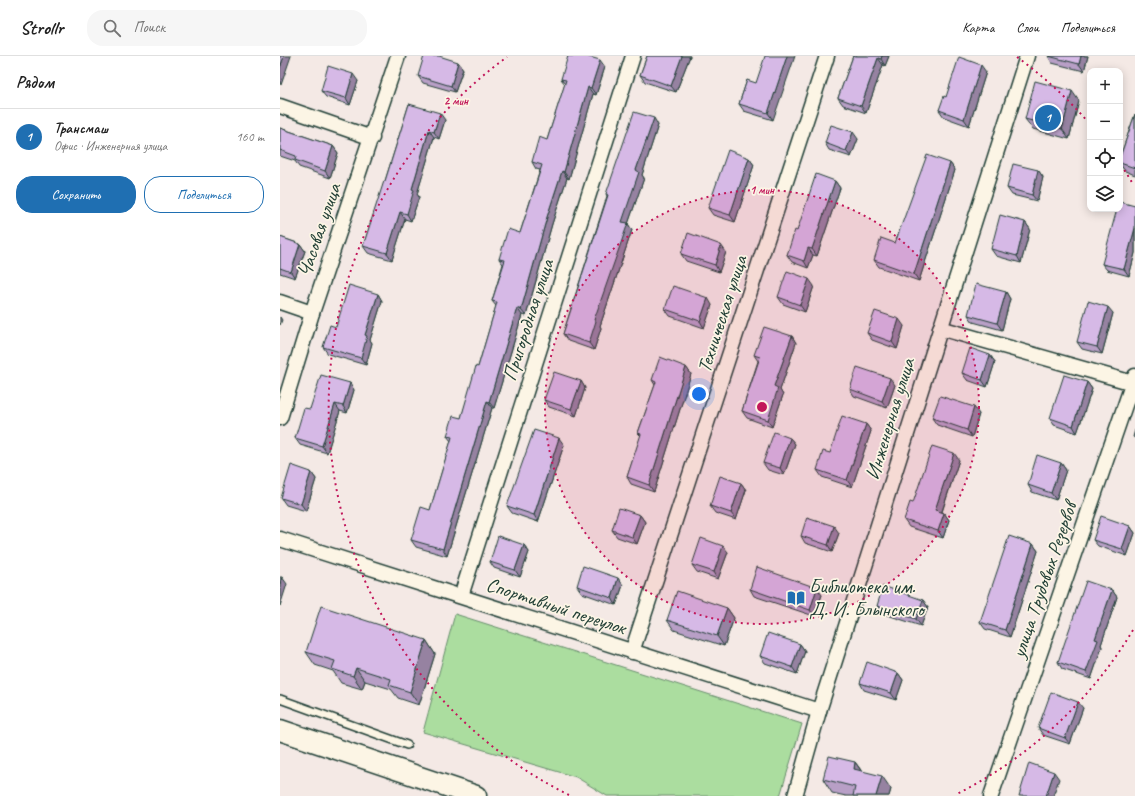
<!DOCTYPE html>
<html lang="ru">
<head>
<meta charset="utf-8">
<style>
	body { margin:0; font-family:Caveat,sans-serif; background:#f6f6f6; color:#222 }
	.controls { position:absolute; right:12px; top:12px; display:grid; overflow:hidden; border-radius:8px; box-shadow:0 2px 10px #0003 }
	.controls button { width:36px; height:36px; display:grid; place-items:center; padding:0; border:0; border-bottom:1px solid #e0e0e0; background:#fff; color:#222; font:20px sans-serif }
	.you { position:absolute; left:419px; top:338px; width:14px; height:14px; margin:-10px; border:3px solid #fff; border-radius:50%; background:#1a73e8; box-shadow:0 0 0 6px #1a73e833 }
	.badge { display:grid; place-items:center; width:26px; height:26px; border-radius:50%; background:#1f6fb2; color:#fff; font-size:13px; font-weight:700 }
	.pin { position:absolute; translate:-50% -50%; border:2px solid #fff; box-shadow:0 1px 4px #0006 }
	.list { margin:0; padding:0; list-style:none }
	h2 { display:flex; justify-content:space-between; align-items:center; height:52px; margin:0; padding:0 16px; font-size:17px }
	h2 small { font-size:13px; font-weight:400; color:#767676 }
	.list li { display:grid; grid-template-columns:26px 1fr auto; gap:12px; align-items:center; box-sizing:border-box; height:56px; padding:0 16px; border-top:1px solid #e0e0e0 }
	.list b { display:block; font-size:15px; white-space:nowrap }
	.list p { margin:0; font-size:13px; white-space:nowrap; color:#767676 }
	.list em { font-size:13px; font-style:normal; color:#767676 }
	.actions { display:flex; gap:8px; padding:12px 16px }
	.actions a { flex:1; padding:9px 0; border:1px solid #1f6fb2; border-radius:16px; text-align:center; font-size:14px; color:#1f6fb2 }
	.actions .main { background:#1f6fb2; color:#fff }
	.icon { flex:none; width:22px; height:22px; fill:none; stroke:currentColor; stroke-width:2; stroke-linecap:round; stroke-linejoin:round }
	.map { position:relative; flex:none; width:855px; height:740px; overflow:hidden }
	header { display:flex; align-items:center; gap:24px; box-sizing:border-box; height:56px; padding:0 20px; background:#fff; border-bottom:1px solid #e0e0e0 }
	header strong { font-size:19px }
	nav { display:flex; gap:22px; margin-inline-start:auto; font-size:14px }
	.search { width:280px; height:36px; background:#f6f6f6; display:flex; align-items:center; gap:10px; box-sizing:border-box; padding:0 14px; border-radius:16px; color:#767676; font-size:15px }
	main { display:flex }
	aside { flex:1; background:#fff }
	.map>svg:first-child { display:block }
</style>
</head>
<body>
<header>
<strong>Strollr</strong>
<div class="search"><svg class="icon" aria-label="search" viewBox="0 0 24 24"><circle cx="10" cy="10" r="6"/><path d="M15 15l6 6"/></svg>Поиск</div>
<nav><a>Карта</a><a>Слои</a><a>Поделиться</a></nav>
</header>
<main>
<aside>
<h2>Рядом<small></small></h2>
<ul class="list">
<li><span class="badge">1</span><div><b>Трансмаш</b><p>Офис · Инженерная улица</p></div><em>160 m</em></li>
</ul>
<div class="actions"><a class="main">Сохранить</a><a>Поделиться</a></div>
</aside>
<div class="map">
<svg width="855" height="740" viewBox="0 0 855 740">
	<rect width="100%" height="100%" fill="#f4e9e5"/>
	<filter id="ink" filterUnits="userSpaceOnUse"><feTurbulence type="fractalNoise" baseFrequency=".025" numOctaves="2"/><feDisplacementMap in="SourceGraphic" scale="8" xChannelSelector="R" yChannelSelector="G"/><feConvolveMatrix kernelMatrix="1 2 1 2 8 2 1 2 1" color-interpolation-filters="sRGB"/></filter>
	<g filter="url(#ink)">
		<!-- green -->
		<path fill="#abdd9f" stroke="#658d6a" d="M175,558l347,110 -22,72h-173l-31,-19 -153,-45z"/>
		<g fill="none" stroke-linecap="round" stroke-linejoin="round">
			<!-- service casing -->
			<g stroke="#1f3d34" stroke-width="10">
				<path id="service" d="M0,643l127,46"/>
			</g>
			<!-- minor casing -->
			<g stroke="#1f3d34" stroke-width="17">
				<g id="minor">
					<path d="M0,50l92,32"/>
					<path d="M0,246l32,11"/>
					<path d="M660,272l193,55"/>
					<path d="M0,362l32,-105 86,-257"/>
					<path d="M0,483l539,172"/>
					<path d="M181,540l172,-540"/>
					<path d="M352,596l195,-596"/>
					<path d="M515,740l24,-85 208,-655"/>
					<path d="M711,740l144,-420"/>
				</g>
			</g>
			<!-- secondary casing -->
			<g stroke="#1f3d34" stroke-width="23">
				<path id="secondary" d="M0,674l196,66"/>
			</g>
			<!-- service -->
			<use href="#service" stroke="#fcf5e5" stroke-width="7"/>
			<!-- minor -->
			<use href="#minor" stroke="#fcf5e5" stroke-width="14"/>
			<!-- secondary -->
			<use href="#secondary" stroke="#fcf5e5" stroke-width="20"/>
		</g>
		<!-- wall -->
		<g fill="#b89fc6" stroke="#1f3d34">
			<path d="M367,0h43l-14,36 -31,-10 -5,-7z"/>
			<path d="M573,0h36l-4,10 -2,-1 -17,48 -23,-8 -5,-7z"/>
			<path d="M768,0h40l-4,15 -32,-8z"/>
			<path d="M178,6l5,7 -8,23 -32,-9 -5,-7z"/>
			<path d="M325,11l-9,28 -3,-1 -24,85 -2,-1 -15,46 -26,92 -4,-1 -28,93h-2l-45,148 -31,-9 -5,-7 19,-30 21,-69 -4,-5 14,-18 17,-51 18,-61 -4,-5 11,-37 -4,-5 21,-26 20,-63 -4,-1 -4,-7 15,-22 18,-56 -4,-5z"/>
			<path d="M706,16l-17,54 -25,-9 -5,-7 7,-13z"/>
			<path d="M467,24l26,40 -29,-9 -5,-7z"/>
			<path d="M78,25l-8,24 -24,-8 -5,-6z"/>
			<path d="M799,45l-10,38 -36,-10 -8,-10z"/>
			<path d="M129,48l36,16 -6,19 -5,-2 -17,57 2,3 -8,24 -6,-2 -13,41 -24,-7 -5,-7 22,-65z"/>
			<path d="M855,58v61l-10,-4 -5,-7v-7z"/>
			<path d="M378,69l-16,50 2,3 -16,46 4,6 -32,96 1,2 -7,22 -26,-9 -5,-7 44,-138 -1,-2z"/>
			<path d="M0,72l53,18 5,7 -8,25 -31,-11 -4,-6 -15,-5z"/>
			<path d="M578,83l-7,18 -22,-7 -4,-7z"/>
			<path d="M469,102l5,7 -19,57 -22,-7 -5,-7z"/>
			<path d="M670,107l5,7 -36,111 -40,-14 -5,-7 21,-17z"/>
			<path d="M758,114l5,7 -6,24 -25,-6 -5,-7z"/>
			<path d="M555,125l5,7 -23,68 -4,-1 -5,13 -16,-6 -5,-7 10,-24z"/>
			<path d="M855,150v47l-6,23 -22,-6 -5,-6z"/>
			<path d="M745,166l5,7 -9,34 -25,-7 -5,-7z"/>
			<path d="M0,181l20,7 5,7 -10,27 -15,-5z"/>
			<path d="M446,196l-7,20 -33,-11 -5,-7z"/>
			<path d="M534,230l-9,26 -22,-8 -5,-7z"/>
			<path d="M726,236l4,7 -8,31 -29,-8 -5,-7z"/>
			<path d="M98,238l4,7 -12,39 2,3 -6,22 -38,-11 -5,-7 13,-20z"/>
			<path d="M432,249l-8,23 -34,-12 -5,-7z"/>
			<path d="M833,257l-11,41 -20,-5 -5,-7z"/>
			<path d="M624,270l-7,23 -25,-9 -5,-7z"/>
			<path d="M512,280l4,7 -16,47 3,5 -11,32 -25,-9 -5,-7 16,-50 -4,-6z"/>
			<path d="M710,299l5,7 -8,25 -20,-7 -5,-7z"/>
			<path d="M406,311l5,7 -37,118 -23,-8 -4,-7 14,-41 -3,-3 17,-48 -3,-5z"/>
			<path d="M301,325l4,7 -9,28 -27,-9 -5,-7z"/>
			<path d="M807,326l5,7 -15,44 -23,-8 -4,-7z"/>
			<path d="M70,327l4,7 -7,23 -7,-2 -13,42 -27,-8 -5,-7 15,-29z"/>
			<path d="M615,329l-8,23 -33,-12 -4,-7z"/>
			<path d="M699,358l-7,23 -35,-12 -5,-7z"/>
			<path d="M586,368l5,7 -19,56 -30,-10 -5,-7 13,-17z"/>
			<path d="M510,382l5,6 -11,31 -16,-5 -5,-7z"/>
			<path d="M284,389l-26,77 -26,-9 -5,-7z"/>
			<path d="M679,404l-17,52 2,1 5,7 -6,18 -34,-11 -5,-7 9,-17z"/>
			<path d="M781,407l5,7 -10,30 -24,-8 -4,-7z"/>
			<path d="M31,416l5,7 -10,32 -20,-6 -5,-7z"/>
			<path d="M461,427l5,7 -10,30 -21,-7 -5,-7z"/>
			<path d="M360,459l5,7 -8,22 -20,-7 -5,-7z"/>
			<path d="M850,470l5,7 -8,23 -29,-10 -5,-6z"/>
			<path d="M559,477l-7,19 -27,-9 -4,-7z"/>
			<path d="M753,488l5,7 -28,86 -25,-8 -5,-7z"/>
			<path d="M244,489l5,7 -9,25 -26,-9 -4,-6z"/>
			<path d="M448,496l-10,27 -21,-7 -5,-7z"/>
			<path d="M343,529l-7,20 -34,-12 -5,-7z"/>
			<path d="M470,533l72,6 -8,21 -60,-20z"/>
			<path d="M832,534l5,7 -16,48 1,2 -11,32 -29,-10 -4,-7z"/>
			<path d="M643,544l5,7 -7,19 -40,-13 -4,-7z"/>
			<path d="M447,552l7,10 -10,28 -50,-16 -7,-10z"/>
			<path d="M146,584l9,14 -16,51 -21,-7 -7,-9 -26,-8 -3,8 -21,-6 -8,-12 -18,-6 -9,-13z"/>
			<path d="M520,588l5,7 -8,23 -32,-11 -5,-7z"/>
			<path d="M618,617l5,7 -7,20 -32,-10 -4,-7z"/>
			<path d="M803,652l-13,36 -27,-9 -5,-7z"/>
			<path d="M575,706l6,8 30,19 -2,7h-43l-14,-3 -9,-14z"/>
		</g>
		<!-- shaded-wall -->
		<g fill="#9682a1" stroke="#1f3d34">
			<path d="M4,0h7l-10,29 -1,-2v-15z"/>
			<path d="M402,0h8l-14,36 -5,-6z"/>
			<path d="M507,0h8l-22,64 -5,-7z"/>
			<path d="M602,0h7l-4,10 -4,-7z"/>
			<path d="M801,0h7l-4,15 -5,-7z"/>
			<path d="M598,2l5,7 -17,48 -5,-7z"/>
			<path d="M320,4l5,7 -9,28 -5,-7z"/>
			<path d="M178,6l5,7 -8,23 -4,-6z"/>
			<path d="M701,9l5,7 -17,54 -5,-7z"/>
			<path d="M73,18l5,7 -8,24 -4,-7z"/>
			<path d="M308,31l5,7 -24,85 -5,-7z"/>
			<path d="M792,35l7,10 -10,38 -7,-10z"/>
			<path d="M160,57l5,7 -6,19 -5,-7z"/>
			<path d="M374,62l4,7 -16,50 2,3 -16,46 4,6 -32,96 1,2 -7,22 -5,-7 5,-23 42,-150z"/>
			<path d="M149,74l5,7 -17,57 2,3 -8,24 -4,-7 5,-25z"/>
			<path d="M573,76l5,7 -7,18 -5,-6z"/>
			<path d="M53,90l5,7 -8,25 -5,-7z"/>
			<path d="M469,102l5,7 -19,57 -5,-7z"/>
			<path d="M670,107l5,7 -36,111 -5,-7z"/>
			<path d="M758,114l5,7 -6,24 -5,-6z"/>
			<path d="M282,115l5,7 -15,46 -26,92 -5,-6 26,-93z"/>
			<path d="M555,125l5,7 -23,68 -5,-7z"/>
			<path d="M120,156l5,7 -13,41 -5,-7z"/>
			<path d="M745,166l5,7 -9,34 -4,-7z"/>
			<path d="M855,172v25l-6,23 -5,-7z"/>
			<path d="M20,188l5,7 -10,27 -4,-6z"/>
			<path d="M441,189l5,7 -7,20 -4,-7z"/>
			<path d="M528,192l5,7 -5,13 -4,-7z"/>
			<path d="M529,223l5,7 -9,26 -5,-7z"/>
			<path d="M726,236l4,7 -8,31 -5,-7z"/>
			<path d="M98,238l4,7 -12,39 2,3 -6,22 -5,-7 4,-23z"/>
			<path d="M428,242l4,7 -8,23 -4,-7z"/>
			<path d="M828,251l5,6 -11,41 -5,-7z"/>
			<path d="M237,252l5,7 -28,93 -5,-6z"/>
			<path d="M0,261l2,3 -2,5z"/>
			<path d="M619,263l5,7 -7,23 -5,-7z"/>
			<path d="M512,280l4,7 -16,47 3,5 -11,32 -4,-7 6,-34z"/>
			<path d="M710,299l5,7 -8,25 -5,-7z"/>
			<path d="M406,311l5,7 -37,118 -5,-7z"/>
			<path d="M610,322l5,7 -8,23 -5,-7z"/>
			<path d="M301,325l4,7 -9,28 -5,-7z"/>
			<path d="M807,326l5,7 -15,44 -4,-7z"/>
			<path d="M70,327l4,7 -7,23 -4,-7z"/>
			<path d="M207,345l5,7 -45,148 -4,-7z"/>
			<path d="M55,348l5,7 -13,42 -5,-7z"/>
			<path d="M694,351l5,7 -7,23 -5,-7z"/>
			<path d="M586,368l5,7 -19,56 -5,-7z"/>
			<path d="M279,382l5,7 -26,77 -4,-7z"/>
			<path d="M510,382l5,6 -11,31 -4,-7z"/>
			<path d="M674,397l5,7 -19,57 -5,-7z"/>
			<path d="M781,407l5,7 -10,30 -5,-7z"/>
			<path d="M31,416l5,7 -10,32 -5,-7z"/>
			<path d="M461,427l5,7 -10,30 -5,-7z"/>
			<path d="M664,457l5,7 -6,18 -5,-7z"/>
			<path d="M360,459l5,7 -8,22 -5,-7z"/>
			<path d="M554,470l5,7 -7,19 -4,-7z"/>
			<path d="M850,470l5,7 -8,23 -5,-7z"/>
			<path d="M753,488l5,7 -28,86 -5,-7z"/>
			<path d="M244,489l5,7 -9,25 -5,-7z"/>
			<path d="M443,490l5,6 -10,27 -4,-7z"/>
			<path d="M2,521l5,7 -7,22v-22z"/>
			<path d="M338,522l5,7 -7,20 -4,-7z"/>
			<path d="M537,532l5,7 -8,21 -4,-6z"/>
			<path d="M832,534l5,7 -16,48 1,2 -11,32 -5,-7 9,-33z"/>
			<path d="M643,544l5,7 -7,19 -5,-7z"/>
			<path d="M447,552l7,10 -10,28 -7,-10z"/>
			<path d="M146,584l9,14 -16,51 -9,-13z"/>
			<path d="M520,588l5,7 -8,23 -5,-7z"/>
			<path d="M76,612l9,13 -3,8 -9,-13z"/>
			<path d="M618,617l5,7 -7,20 -5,-7z"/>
			<path d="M798,646l5,6 -13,36 -5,-6z"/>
			<path d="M575,706l9,13 -10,-6z"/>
			<path d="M774,716l5,7 -6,17h-7z"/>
			<path d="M602,720l9,13 -2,7h-13z"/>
		</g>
		<!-- building -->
		<g fill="#d6b9e6" stroke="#1f3d34">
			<path d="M0,0h4l-4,12z"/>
			<path d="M144,0h15l19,6 -7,24 -33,-10z"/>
			<path d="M288,0h18l14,4 -9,28 -3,-1 -24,85 -2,-1 -15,46 -26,93 -4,-2 -28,94 -2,-1 -44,148 -32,-9 10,-33 9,3 22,-73 -5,-1 6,-20 8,2 15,-52 2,1 19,-65 -5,-1 13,-41 -6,-1 9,-30 12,4 22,-68 -10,-3 7,-25 8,3 19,-60 -5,-1z"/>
			<path d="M367,0h35l-11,30 -31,-11z"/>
			<path d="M485,0h22l-19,57 -29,-9 8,-24 9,3z"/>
			<path d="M573,0h29l-1,3 -3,-1 -17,48 -23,-8z"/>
			<path d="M768,0h33l-2,8z"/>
			<path d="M679,1l22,8 -17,54 -25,-9 5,-14 2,1z"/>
			<path d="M48,10l25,8 -7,24 -25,-7z"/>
			<path d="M755,25l37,10 -10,38 -37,-10z"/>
			<path d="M129,48l31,9 -6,19 -5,-2 -17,59 2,1 -7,24 -7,-2 -13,41 -24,-7 21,-65h1z"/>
			<path d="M354,56l20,6 -18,52 3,2 -17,50 6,1 -34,97 2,1 -7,22 -26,-9 45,-139 -2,-1z"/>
			<path d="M855,58v54l-15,-5v-6z"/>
			<path d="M551,69l22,7 -7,19 -21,-8z"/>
			<path d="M0,72l53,18 -8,25 -30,-11 1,-4 -16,-6z"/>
			<path d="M448,94l21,8 -19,57 -22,-7z"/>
			<path d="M647,99l23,8 -36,111 -40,-14 7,-22 14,5z"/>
			<path d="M733,108l25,6 -6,25 -25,-7z"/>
			<path d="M536,118l19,7 -23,68 -4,-1 -4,13 -17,-6 8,-25 2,1z"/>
			<path d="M840,146l15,4v22l-11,41 -22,-5 15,-55h3z"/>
			<path d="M720,159l25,7 -8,34 -26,-7z"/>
			<path d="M408,177l33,12 -6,20 -34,-11z"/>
			<path d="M0,181l20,7 -9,28 -11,-4z"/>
			<path d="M507,215l22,8 -9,26 -22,-8z"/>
			<path d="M696,228l30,8 -9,31 -29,-8z"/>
			<path d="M69,229l29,9 -13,41 2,1 -6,22 -38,-11 7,-22 6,2z"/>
			<path d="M393,230l35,12 -8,23 -35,-12z"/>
			<path d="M808,245l20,6 -11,40 -20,-5z"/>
			<path d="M595,255l24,8 -7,23 -25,-9z"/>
			<path d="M484,271l28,9 -18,50 4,2 -10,32 -26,-9 18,-54 -6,-2z"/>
			<path d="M690,292l20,7 -8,25 -20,-7z"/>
			<path d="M380,301l26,10 -37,118 -22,-8 14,-43 -3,-1 18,-51 -4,-2z"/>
			<path d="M577,311l33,11 -8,23 -32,-12z"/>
			<path d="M274,316l27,9 -10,28 -27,-9z"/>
			<path d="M41,319l29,8 -7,23 -8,-2 -13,42 -27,-8 9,-30 6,1z"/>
			<path d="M784,319l23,7 -14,44 -23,-8z"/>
			<path d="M660,340l34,11 -7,23 -35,-12z"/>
			<path d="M562,360l24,8 -19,56 -30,-10 6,-19 7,2z"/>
			<path d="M254,374l25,8 -25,77 -27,-9z"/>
			<path d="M855,374v8l-2,-1z"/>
			<path d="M494,376l16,6 -10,30 -17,-5z"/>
			<path d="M652,390l22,7 -19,57 9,3 -6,18 -34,-11 6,-18 3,1z"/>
			<path d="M757,399l24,8 -10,30 -23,-8z"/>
			<path d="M11,409l20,7 -10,32 -20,-6z"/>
			<path d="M440,420l21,7 -10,30 -21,-7z"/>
			<path d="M339,452l21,7 -8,22 -20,-7z"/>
			<path d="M821,460l29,10 -8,23 -29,-9z"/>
			<path d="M527,461l27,9 -6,19 -27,-9z"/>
			<path d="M218,480l26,9 -9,25 -25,-8z"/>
			<path d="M729,480l24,8 -28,86 -25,-8z"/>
			<path d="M421,482l22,8 -9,26 -22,-7z"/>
			<path d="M303,510l35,12 -6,20 -35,-12z"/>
			<path d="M477,511l60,21 -7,22 -60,-21z"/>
			<path d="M0,521h2l-2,7z"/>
			<path d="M806,525l26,9 -17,49 3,1 -12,32 -28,-10z"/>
			<path d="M603,530l40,14 -7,19 -39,-13z"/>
			<path d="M397,535l50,17 -10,28 -50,-16z"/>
			<path d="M41,550l105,34 -16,52 -21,-7 2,-6 -35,-11 -3,8 -21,-7 3,-8 -29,-9z"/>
			<path d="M488,577l32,11 -8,23 -32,-11z"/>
			<path d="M587,606l31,11 -7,20 -31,-10z"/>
			<path d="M771,636l27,10 -13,36 -27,-10z"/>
			<path d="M549,700l26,6 -1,7 28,7 -6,20h-23l2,-9 -32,-8z"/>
			<path d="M749,707l25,9 -8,24h-27z"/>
		</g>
	</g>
	<!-- distance rings -->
	<circle cx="482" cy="351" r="217" fill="#c2185b" fill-opacity=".12"/>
	<g fill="none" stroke="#c2185b" stroke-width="2" stroke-dasharray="2 4">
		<circle cx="482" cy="351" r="217"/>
		<path d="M853 574A433 433 0 0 1 675 739M289 739A433 433 0 0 1 227 1M737 1A433 433 0 0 1 809 67M841 109A433 433 0 0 1 853 128"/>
	</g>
	<!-- icons -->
	<defs>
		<g id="library-bare" transform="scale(1.38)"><path d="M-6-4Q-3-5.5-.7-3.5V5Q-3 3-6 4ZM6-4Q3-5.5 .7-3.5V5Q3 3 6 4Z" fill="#1f6fb2" stroke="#fcf5e5" stroke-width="2.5" paint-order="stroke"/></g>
	</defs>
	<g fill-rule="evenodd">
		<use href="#library-bare" x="516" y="542"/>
	</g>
	<g text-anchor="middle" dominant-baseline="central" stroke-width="3.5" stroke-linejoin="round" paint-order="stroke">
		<!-- street labels -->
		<g font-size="20" fill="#1f3d34" stroke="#fcf5e5">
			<text transform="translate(39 174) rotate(-71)">Часовая улица</text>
			<text transform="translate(442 258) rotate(-72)">Техническая улица</text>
			<text transform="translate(248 264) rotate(-72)">Пригородная улица</text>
			<text transform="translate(610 363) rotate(-73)">Инженерная улица</text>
			<text transform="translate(764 524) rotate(-71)">улица Трудовых Резервов</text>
			<text transform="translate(276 550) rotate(18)">Спортивный переулок</text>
		</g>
		<!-- poi labels -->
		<g font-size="20" fill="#1f3d34" stroke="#fcf5e5" text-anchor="start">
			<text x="529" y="530">Библиотека им.<tspan x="529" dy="23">Д. И. Блынского</tspan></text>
		</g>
	</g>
	<circle cx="482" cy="351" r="6" fill="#c2185b" stroke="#fcf5e5" stroke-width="2"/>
	<g font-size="12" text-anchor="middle" font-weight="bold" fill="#c2185b" stroke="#fcf5e5" stroke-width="3.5" stroke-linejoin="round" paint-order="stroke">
		<text x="176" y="49">2 мин</text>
		<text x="482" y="138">1 мин</text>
	</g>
</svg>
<div class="controls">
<button>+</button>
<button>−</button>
<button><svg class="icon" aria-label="locate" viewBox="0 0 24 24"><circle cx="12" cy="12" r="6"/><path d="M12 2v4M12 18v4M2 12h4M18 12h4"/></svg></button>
<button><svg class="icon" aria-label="layers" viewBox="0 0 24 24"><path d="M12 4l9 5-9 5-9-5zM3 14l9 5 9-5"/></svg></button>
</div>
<div class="you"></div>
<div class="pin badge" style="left:768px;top:62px">1</div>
</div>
</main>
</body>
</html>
